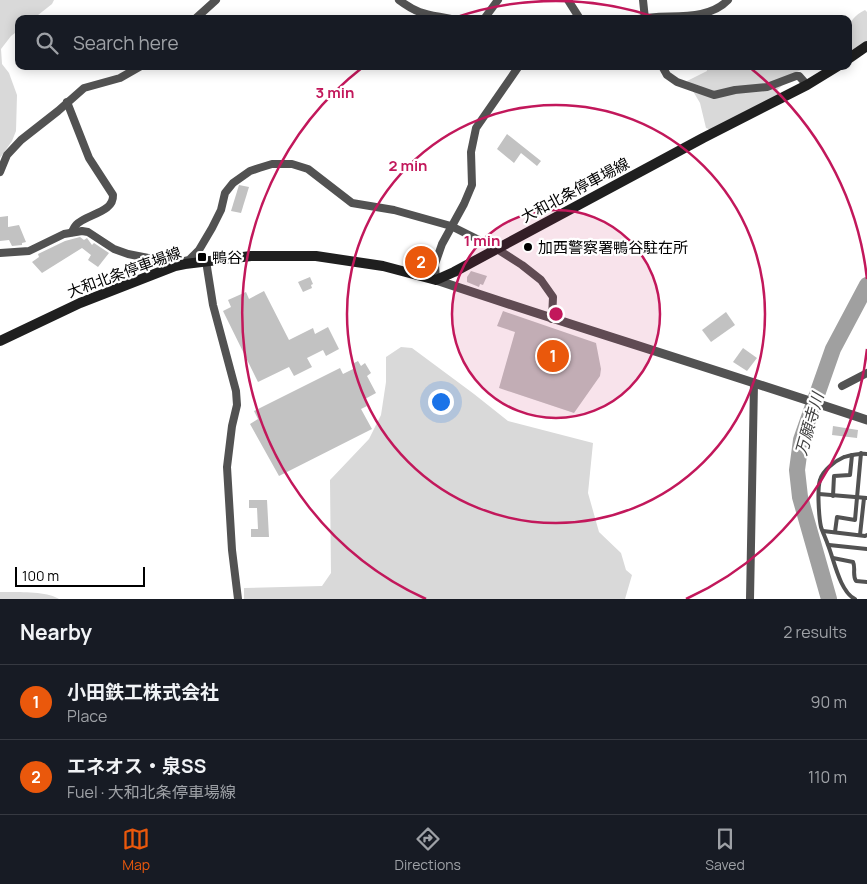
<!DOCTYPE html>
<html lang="en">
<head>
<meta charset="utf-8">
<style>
	body { margin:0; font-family:Manrope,"Noto Sans JP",sans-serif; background:#20242c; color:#f1f3f6 }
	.scale { position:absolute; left:15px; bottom:12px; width:130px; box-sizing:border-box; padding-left:5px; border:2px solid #000; border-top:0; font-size:14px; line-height:18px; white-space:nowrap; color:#000; -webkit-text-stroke:4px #fff; paint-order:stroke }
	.you { position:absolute; left:440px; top:401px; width:18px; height:18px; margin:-12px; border:4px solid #fff; border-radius:50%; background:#1a73e8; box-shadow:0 0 0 8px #1a73e833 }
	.badge { display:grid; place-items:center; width:32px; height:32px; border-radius:50%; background:#ea580c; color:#fff; font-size:16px; font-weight:700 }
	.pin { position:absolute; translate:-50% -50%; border:2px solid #fff; box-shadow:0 1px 5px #0006 }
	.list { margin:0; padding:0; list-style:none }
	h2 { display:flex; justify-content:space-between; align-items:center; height:65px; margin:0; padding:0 20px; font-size:21px }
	h2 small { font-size:16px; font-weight:400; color:#9ea1a6 }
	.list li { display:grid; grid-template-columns:32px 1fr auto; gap:15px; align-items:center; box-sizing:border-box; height:75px; padding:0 20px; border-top:1px solid #363941 }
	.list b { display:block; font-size:19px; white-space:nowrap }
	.list p { margin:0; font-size:16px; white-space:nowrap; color:#9ea1a6 }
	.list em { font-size:16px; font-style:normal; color:#9ea1a6 }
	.icon { flex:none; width:28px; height:28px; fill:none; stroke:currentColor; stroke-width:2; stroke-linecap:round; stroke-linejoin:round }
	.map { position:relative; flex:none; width:867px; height:599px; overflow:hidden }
	.search { position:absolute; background:#171b24; box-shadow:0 2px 12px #0003; left:15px; right:15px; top:15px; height:55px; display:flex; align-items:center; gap:12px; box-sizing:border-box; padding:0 18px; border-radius:10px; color:#9ea1a6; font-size:19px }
	.sheet { height:215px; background:#171b24 }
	nav { display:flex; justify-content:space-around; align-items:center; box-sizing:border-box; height:70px; border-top:1px solid #363941; background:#171b24; font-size:14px; color:#9ea1a6 }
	nav a { display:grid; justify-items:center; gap:2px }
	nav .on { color:#ea580c }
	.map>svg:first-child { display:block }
</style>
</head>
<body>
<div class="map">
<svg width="867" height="599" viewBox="0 0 867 599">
	<rect width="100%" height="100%" fill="#fff"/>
	<!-- green -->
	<g fill="#d9d9d9">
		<path d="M0,0h54l-2,4 -19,15h-14v11l-8,6 -10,13 1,15 7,9 8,22 -1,36 -4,10 -12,17z"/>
		<path d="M865,10l2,2v30l-19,13c0,-20 -4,-35 17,-45z"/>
		<path d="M706,66h43l2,5 22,-5h35l-11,6 -21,19 2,4 -67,35 -5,-2 -6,-25 -13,-22 20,-10z"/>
		<path d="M401,347l11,1 62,46 34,27 85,22 -5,50 11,39 22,21 5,17 6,5 -7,24h-381v-11l78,-2 9,-13 -1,-93 39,-41 12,-24 5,-33v-25z"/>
		<path d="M0,592c14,0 48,-1 59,7h-59z"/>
	</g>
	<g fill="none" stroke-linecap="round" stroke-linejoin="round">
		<!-- river -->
		<path stroke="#a0a0a0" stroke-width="16" d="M829,599l-29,-102 -3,-27 4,-30 32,-91 34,-64"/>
	</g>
	<!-- building -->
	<g fill="#c2c2c2">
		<path d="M507,134l34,27 -4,5 -16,-13 -7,10 -17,-14z"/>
		<path d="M239,185l10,2 -8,26 -10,-2z"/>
		<path d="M8,216v11l11,-2 7,17 -4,1v2l-10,1 -3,-6 -9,1v-24z"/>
		<path d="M80,237l4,3 3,-2 5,7 2,-2 15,10 -11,14 -10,-7 3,-5 -9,-7 -40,25 -10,-11 7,-5 -1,-3 27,-13z"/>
		<path d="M471,271l16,5 -4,9 -3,-1 -1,3 -12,-5v-5z"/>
		<path d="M310,277l3,7 -2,1 1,3 -9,4 -5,-10z"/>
		<path d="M264,291l25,49 24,-12 2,6 13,-7 11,22 -13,7 -3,-6 -16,8 5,9 -18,9 -5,-9 -31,15 -35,-71 8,-4 -3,-7 18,-8 3,7z"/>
		<path d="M503,311l93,32 5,26 -1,7 -26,37 -75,-25 16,-56 -18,-6z"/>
		<path d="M726,312l9,13 -24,17 -9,-12z"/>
		<path d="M743,348l14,10 -10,13 -14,-9z"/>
		<path d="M358,361l3,5 4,-3 6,10 -4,3 9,17 -11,6 2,7 -6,3 11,20 -93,47 -29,-52 8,-5 -4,-8 86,-43 3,6 12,-6 -3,-4z"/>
		<path d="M833,426l25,4 -1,8 -25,-3z"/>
		<path d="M249,500h18l2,37h-18v-8h7l-1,-21h-8z"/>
	</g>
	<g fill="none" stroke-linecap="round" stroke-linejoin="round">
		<!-- service -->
		<g stroke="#525252" stroke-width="4">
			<path d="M819,494l48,4"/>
			<path d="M833,496l1,-20 16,-1 2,-20"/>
			<path d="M823,531l42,5 2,-1"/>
			<path d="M835,532l2,-15 18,3 6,-67"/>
			<path d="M860,535l4,-37"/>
			<path d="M829,545l38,4"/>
			<path d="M833,558l20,4c3,6 -1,13 3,19l11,1"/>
			<path d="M855,599c-15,-7 -21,-39 -27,-54 -2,-6 -5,-12 -7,-18 -2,-9 -4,-38 -1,-47 3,-10 15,-19 24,-23 8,-2 15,-4 23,-3"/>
		</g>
		<!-- minor -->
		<g stroke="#525252" stroke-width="8">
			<path d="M399,0c20,15 28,14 52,19"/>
			<path d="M568,0l12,19"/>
			<path d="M643,0l2,19"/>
			<path d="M195,19l21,-19"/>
			<path d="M484,19l14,-19"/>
			<path d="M639,19c28,-6 67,4 89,-19"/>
			<path d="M662,66l5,9 10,7 37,13 21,-5 32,-3 29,-11h3l8,9"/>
			<path d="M67,102l22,56 24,37c1,18 -27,19 -37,30 -2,2 -3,5 -4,7"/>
			<path d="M0,172l7,-17 14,-15 37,-29 26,-23 36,-10 21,-12"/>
			<path d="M0,253l29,-2 35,-17 18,-3 6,1 26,17 14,5 46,9 1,3"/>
			<path d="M206,261l7,44 23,86 1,14 -5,21 -5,41 5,83 6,49"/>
			<path d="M185,264v-3l4,-1 10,-10 13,-22 9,-18 4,-17 8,-10 17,-12 9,-3 13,-4h20l16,5 44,34 42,7 57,16 46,23 25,16 19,15 12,17 -1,22"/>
			<path d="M436,280l-1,-16 7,-20 22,-40 8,-19 -1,-33 5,-24 43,-62"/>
			<path d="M842,386l25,-13"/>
			<path d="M750,599l4,-216"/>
		</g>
		<!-- tertiary -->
		<path stroke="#525252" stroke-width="9" d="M436,280c143,48 288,92 431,140"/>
		<!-- secondary -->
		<g stroke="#1f1f1f" stroke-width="10">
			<path d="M848,59l19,-13"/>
			<path d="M0,341l80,-38 95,-37 10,-2 66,-8h65l67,10 53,14 18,-8 249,-134 104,-53 31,-19"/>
		</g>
	</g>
	<!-- distance rings -->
	<circle cx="556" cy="314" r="104" fill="#c2185b" fill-opacity=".12"/>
	<g fill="none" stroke="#c2185b" stroke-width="2.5">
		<circle cx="556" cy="314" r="104"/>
		<circle cx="556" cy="314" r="209"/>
		<path d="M867 349A313 313 0 0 1 686 599M426 599A313 313 0 0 1 363 67M454 18A313 313 0 0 1 658 18M749 67A313 313 0 0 1 867 279"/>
	</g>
	<!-- markers -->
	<g fill="#000" stroke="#fff" stroke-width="2">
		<circle cx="528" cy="247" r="5"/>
		<rect x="197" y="252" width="10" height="10" rx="2.5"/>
	</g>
	<g text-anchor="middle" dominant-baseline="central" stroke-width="4.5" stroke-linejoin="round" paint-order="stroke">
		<!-- street labels -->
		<g font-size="15" fill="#000" stroke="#fff">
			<text transform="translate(575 190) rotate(-28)">大和北条停車場線</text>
			<text transform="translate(124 272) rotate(-20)">大和北条停車場線</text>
		</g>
		<!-- poi labels -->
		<g font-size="15" fill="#000" stroke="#fff" text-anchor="start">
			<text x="538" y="247">加西警察署鴨谷駐在所</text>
			<text x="212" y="257">鴨谷</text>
		</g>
		<!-- water labels -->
		<g font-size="16" font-style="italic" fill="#414141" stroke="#fff">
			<text transform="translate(809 424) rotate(-74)">万願寺川</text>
		</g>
	</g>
	<circle cx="556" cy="314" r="8" fill="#c2185b" stroke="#fff" stroke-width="2.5"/>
	<g font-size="15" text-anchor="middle" font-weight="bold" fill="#c2185b" stroke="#fff" stroke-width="4.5" stroke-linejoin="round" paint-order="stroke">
		<text x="335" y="98">3 min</text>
		<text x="408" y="171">2 min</text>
		<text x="482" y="246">1 min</text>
	</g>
</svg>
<div class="scale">100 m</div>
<div class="you"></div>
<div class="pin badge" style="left:553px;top:356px">1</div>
<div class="pin badge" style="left:421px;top:262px">2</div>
<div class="search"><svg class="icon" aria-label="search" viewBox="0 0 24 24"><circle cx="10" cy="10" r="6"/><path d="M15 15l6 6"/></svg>Search here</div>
</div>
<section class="sheet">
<h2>Nearby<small>2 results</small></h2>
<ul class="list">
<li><span class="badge">1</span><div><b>小田鉄工株式会社</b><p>Place</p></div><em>90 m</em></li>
<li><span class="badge">2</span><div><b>エネオス・泉SS</b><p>Fuel · 大和北条停車場線</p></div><em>110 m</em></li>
</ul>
</section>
<nav>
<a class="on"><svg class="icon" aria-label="map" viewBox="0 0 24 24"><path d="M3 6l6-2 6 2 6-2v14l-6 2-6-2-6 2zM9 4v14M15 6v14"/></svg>Map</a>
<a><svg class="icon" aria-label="directions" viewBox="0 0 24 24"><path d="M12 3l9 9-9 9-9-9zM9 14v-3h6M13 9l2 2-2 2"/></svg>Directions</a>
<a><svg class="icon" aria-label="saved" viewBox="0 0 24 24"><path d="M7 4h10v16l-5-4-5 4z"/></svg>Saved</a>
</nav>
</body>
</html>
